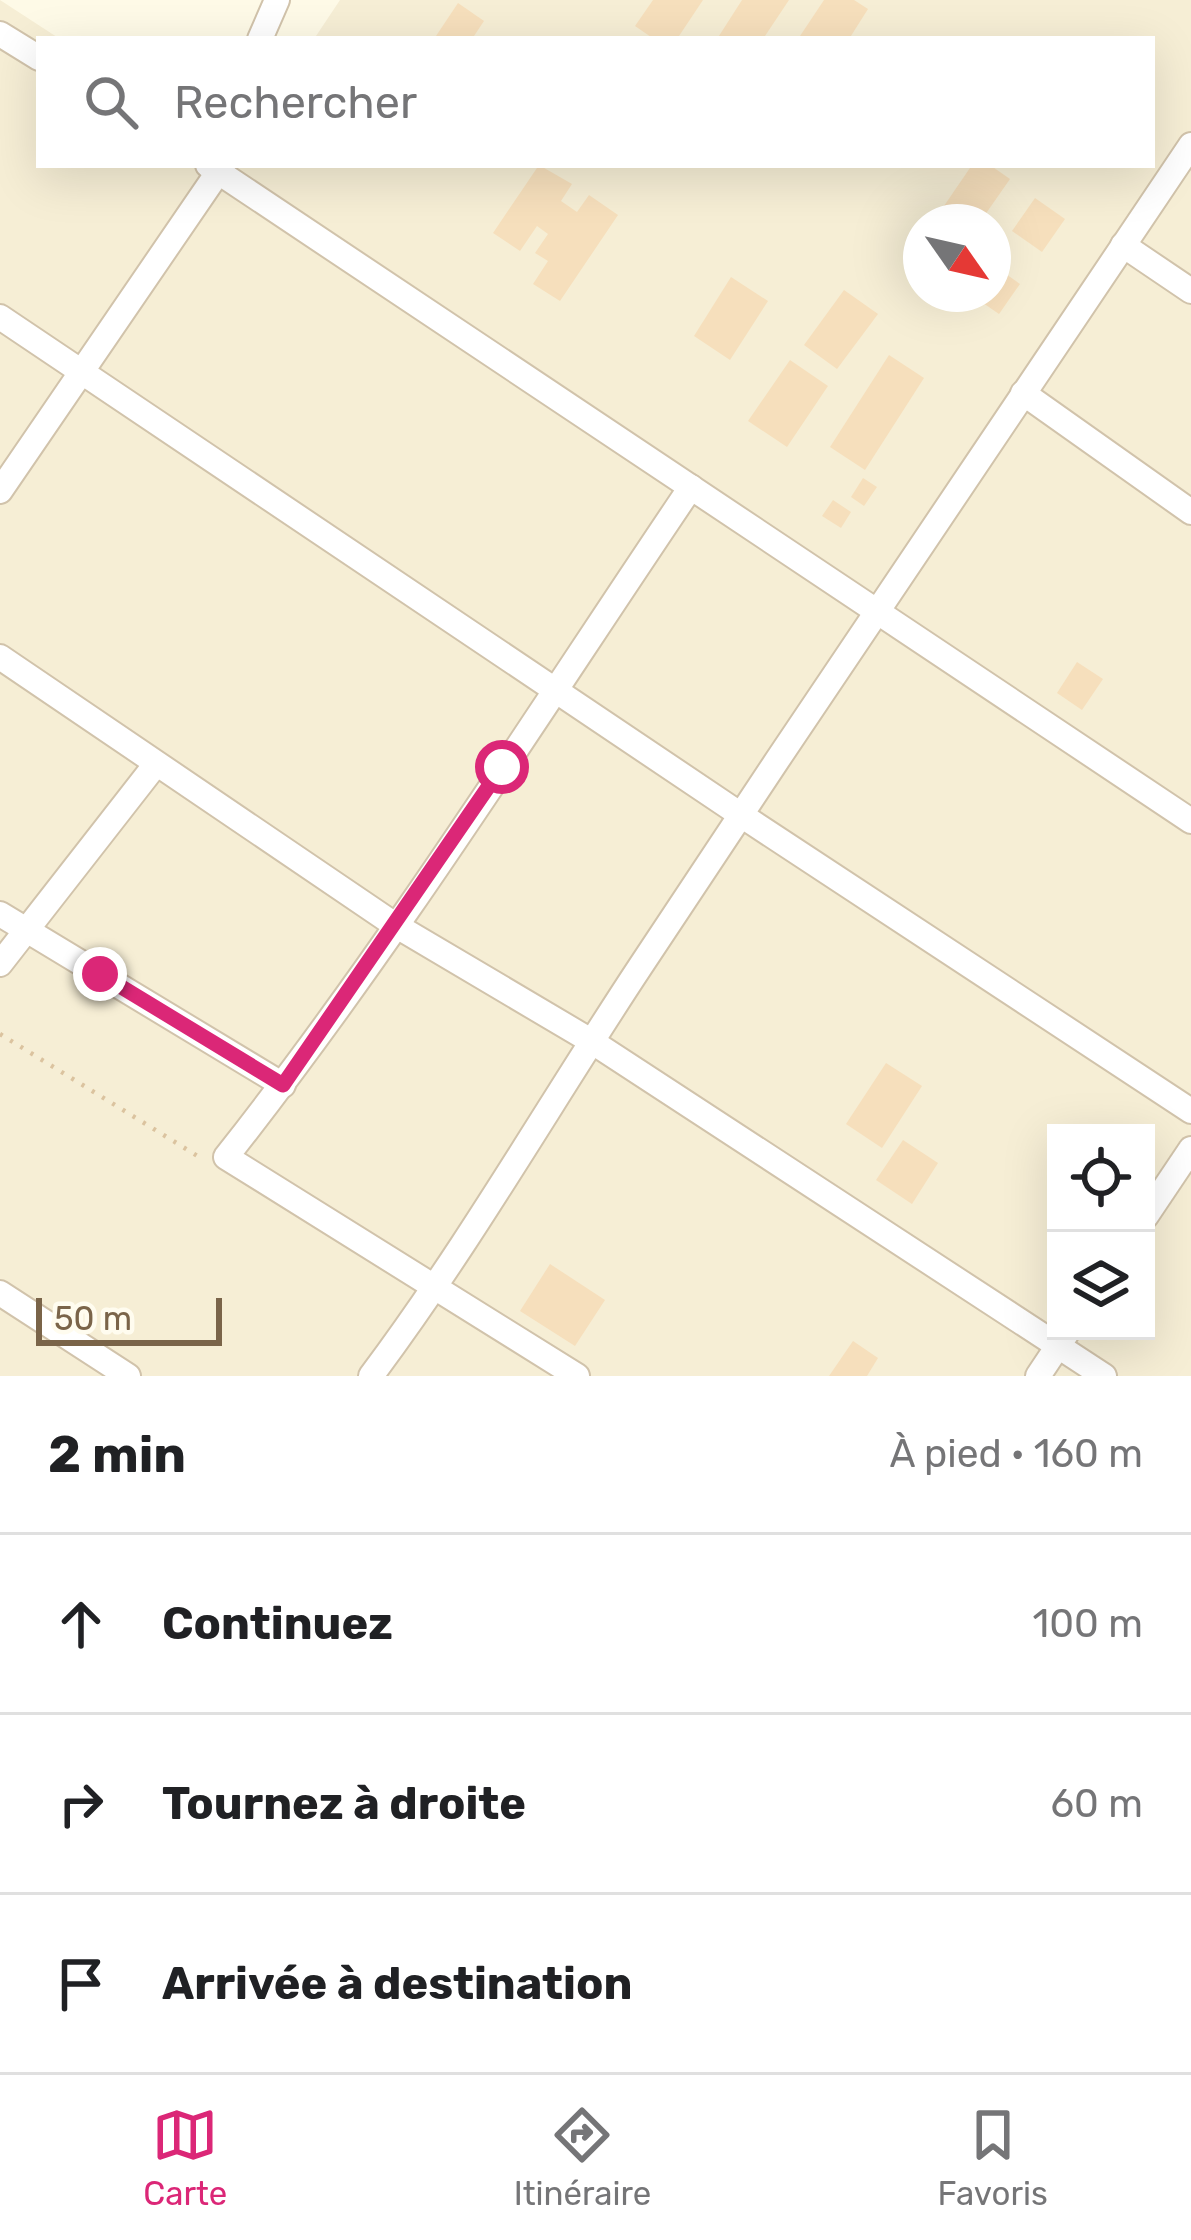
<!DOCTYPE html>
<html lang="fr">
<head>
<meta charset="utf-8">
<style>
	body { margin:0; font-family:Rubik,sans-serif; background:#f6f6f6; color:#202124 }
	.controls { position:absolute; right:36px; bottom:36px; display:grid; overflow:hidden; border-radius:0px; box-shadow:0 12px 48px #0002 }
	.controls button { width:108px; height:108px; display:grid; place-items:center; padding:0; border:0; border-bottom:3px solid #e0e0e0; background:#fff; color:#202124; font:60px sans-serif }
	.compass { position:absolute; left:903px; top:204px; width:108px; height:108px; border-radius:50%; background:#fff; box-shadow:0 12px 48px #0002; rotate:124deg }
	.scale { position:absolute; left:36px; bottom:30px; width:186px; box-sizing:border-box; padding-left:12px; border:6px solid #7a6449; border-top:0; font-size:33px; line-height:42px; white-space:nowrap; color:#7a6449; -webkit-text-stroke:9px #fffcef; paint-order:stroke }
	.stop { position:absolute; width:36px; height:36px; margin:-27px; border:9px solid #db2777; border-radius:50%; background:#fff }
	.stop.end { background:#db2777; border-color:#fff; box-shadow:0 3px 12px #0008 }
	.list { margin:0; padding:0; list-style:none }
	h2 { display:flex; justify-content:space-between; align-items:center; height:156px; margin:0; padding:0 48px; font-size:51px }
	h2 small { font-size:39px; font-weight:400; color:#757577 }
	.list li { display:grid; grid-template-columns:78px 1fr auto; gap:36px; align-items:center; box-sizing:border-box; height:180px; padding:0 48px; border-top:3px solid #e0e0e0 }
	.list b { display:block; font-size:45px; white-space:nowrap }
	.list em { font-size:39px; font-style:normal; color:#757577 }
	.icon { flex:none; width:66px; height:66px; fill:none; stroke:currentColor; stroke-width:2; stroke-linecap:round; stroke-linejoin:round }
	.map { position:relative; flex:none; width:1191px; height:1376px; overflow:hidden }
	.search { position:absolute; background:#fff; box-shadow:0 12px 48px #0002; left:36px; right:36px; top:36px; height:132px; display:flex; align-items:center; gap:30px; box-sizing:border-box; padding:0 42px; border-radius:0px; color:#757577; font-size:45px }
	.sheet { height:696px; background:#fff }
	nav { display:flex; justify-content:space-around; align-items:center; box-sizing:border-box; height:168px; border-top:3px solid #e0e0e0; background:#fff; font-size:33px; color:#757577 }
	nav a { display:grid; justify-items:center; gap:6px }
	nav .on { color:#db2777 }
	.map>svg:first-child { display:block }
</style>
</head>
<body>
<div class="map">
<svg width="1191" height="1376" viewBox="0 0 1191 1376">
	<rect width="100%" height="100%" fill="#fefae7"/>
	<!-- residential -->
	<path fill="#f6eed5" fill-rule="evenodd" d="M0,0l60,39h-21v126h1113v-126h-838l26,-39h851v1376h-1191zM921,222h72v72h-72zM1056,1133h90v198h-90z"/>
	<!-- building -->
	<g fill="#f6dfbc">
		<path d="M653,0h50l-26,39h-23l-19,-13z"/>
		<path d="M742,0h47l-26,39h-46z"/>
		<path d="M824,0h30l14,9 -19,30h-51z"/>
		<path d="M458,3l26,18 -12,18h-38z"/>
		<path d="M539,165l33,19 -11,17 16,11 12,-17 29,20 -58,86 -27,-17 15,-23 -13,-8 13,-19 -11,-8 -17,25 -27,-18z"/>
		<path d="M972,165h18l20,14 -30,43h-47z"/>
		<path d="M1035,198l30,21 -23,33 -30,-21z"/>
		<path d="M993,265l27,19 -21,30 -29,-20h23z"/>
		<path d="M731,277l37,24 -38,59 -36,-24z"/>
		<path d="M844,290l34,24 -41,55 -33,-24z"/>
		<path d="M889,355l35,23 -59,92 -35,-23z"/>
		<path d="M790,360l38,26 -41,61 -39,-26z"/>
		<path d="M863,478l14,9 -13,19 -13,-9z"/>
		<path d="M833,500l18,12 -10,16 -19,-12z"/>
		<path d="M1077,662l26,17 -21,31 -25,-17z"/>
		<path d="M886,1063l36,23 -40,62 -36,-24z"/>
		<path d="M903,1140l35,23 -26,41 -36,-24z"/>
		<path d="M550,1264l55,36 -30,46 -55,-35z"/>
		<path d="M853,1341l25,17 -11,18h-38z"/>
	</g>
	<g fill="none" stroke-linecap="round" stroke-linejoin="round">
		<!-- minor casing -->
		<g stroke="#d1c3ab" stroke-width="28">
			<g id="minor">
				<path d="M0,34l39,24"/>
				<path d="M260,39l17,-39"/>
				<path d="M208,165l983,656"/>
				<path d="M1123,245l68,46"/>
				<path d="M0,317l741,498 450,296"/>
				<path d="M1023,393l168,119"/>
				<path d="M0,491l223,-326"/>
				<path d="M0,657l395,268 196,116 513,335"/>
				<path d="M0,914l283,171"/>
				<path d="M0,964l156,-200"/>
				<path d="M1146,1216l45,-67"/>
				<path d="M0,1293l128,83"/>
				<path d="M371,1376c98,-131 179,-273 269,-409 182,-275 365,-549 551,-822"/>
				<path d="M577,1376l-351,-219c168,-213 313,-445 465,-670"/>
				<path d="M1038,1376l30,-45"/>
			</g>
		</g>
		<!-- path -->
		<path stroke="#dbc39f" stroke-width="4.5" stroke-dasharray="3 9" stroke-linecap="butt" d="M0,1034l204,126"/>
		<!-- minor -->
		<use href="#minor" stroke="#fff" stroke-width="24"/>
	</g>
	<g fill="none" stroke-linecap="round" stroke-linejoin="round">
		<!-- route -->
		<path stroke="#db2777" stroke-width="15" d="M100,974l183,111 219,-318"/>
	</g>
</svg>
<div class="controls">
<button><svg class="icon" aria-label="locate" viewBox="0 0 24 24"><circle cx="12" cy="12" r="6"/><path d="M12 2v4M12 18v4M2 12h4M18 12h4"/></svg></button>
<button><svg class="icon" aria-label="layers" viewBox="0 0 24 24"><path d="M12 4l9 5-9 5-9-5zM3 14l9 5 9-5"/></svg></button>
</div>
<svg class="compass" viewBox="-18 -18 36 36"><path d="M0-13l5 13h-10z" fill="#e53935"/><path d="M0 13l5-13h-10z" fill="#757577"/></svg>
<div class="scale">50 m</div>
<div class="stop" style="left:502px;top:767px"></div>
<div class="stop end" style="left:100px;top:974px"></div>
<div class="search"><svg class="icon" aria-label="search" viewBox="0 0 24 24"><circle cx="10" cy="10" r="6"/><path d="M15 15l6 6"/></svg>Rechercher</div>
</div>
<section class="sheet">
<h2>2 min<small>À pied · 160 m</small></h2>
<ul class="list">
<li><svg class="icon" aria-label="ahead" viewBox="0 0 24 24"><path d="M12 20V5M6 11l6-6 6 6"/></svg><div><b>Continuez</b></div><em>100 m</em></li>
<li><svg class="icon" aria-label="right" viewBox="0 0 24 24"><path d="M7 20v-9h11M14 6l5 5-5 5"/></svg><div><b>Tournez à droite</b></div><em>60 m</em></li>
<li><svg class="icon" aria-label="arrive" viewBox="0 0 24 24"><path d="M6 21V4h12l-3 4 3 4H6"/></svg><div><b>Arrivée à destination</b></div></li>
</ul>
</section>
<nav>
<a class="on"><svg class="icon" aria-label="map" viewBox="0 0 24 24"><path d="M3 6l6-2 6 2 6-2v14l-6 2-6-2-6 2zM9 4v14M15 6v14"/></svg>Carte</a>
<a><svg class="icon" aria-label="directions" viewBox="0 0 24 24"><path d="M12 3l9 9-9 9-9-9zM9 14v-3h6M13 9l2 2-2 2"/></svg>Itinéraire</a>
<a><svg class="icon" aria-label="saved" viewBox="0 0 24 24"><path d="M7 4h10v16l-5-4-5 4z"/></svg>Favoris</a>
</nav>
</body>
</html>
